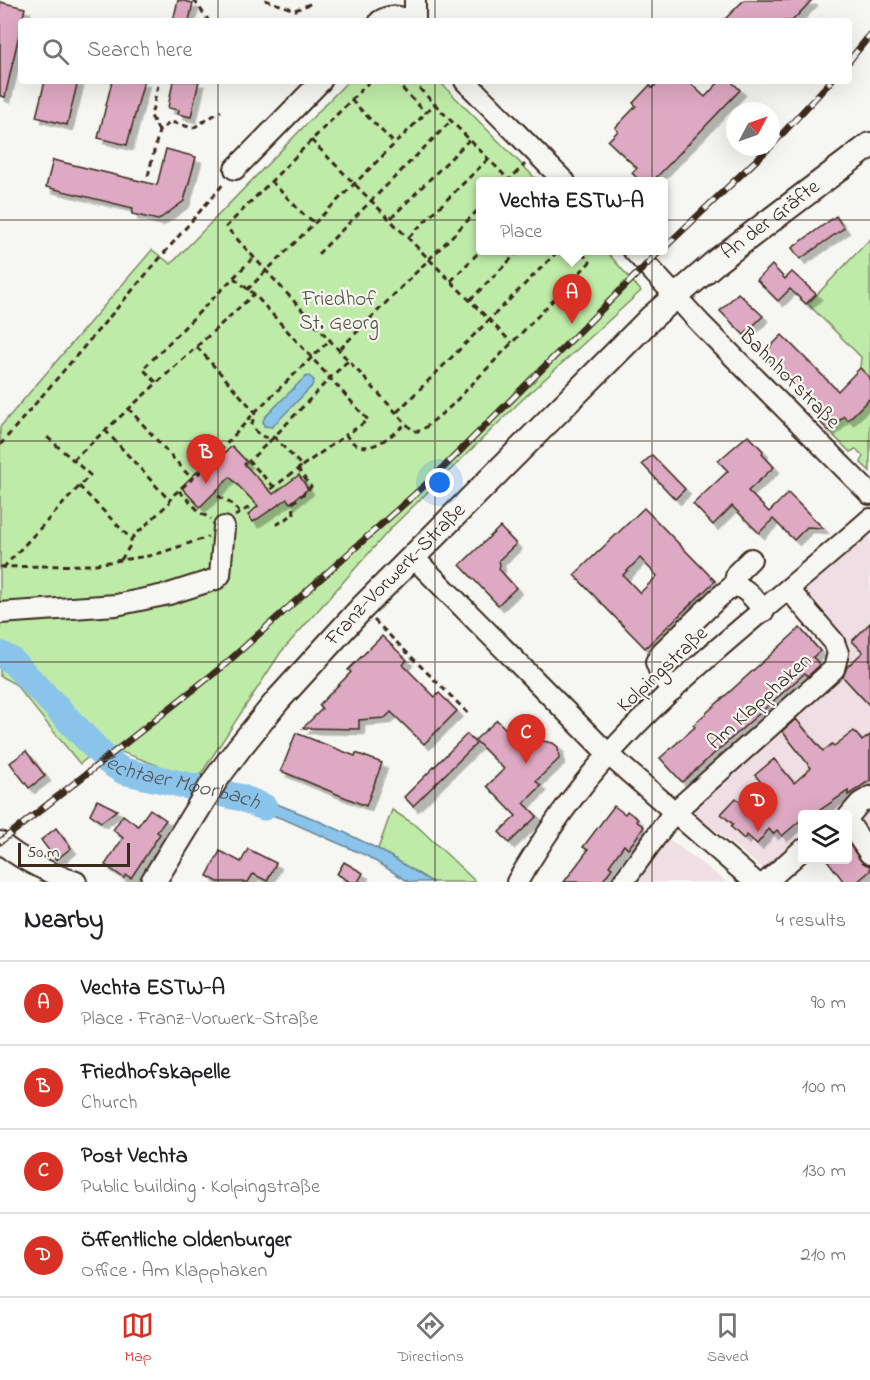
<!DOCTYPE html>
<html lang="en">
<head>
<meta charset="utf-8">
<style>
	body { margin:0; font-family:"Indie Flower",sans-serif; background:#f2f2f2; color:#202124 }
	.controls { position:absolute; right:18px; bottom:18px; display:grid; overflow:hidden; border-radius:6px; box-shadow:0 6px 24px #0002 }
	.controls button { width:54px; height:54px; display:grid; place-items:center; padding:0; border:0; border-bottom:2px solid #e0e0e0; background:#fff; color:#202124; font:30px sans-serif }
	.compass { position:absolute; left:726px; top:102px; width:54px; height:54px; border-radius:50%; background:#fff; box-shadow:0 6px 24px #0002; rotate:49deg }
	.scale { position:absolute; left:18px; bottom:15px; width:112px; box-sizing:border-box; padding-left:6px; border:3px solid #3b2a1e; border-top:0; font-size:16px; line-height:21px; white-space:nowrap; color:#3b2a1e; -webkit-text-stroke:4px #f6f6f2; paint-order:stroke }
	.you { position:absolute; left:440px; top:483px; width:21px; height:21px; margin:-15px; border:4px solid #fff; border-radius:50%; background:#1a73e8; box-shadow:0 0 0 9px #1a73e833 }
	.badge { display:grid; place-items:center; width:39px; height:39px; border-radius:50%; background:#d93025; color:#fff; font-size:20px; font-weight:700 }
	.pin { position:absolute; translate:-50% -50px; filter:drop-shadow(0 2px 3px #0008) }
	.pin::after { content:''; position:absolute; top:32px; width:21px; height:18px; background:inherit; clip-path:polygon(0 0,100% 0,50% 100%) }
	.popup { position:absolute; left:476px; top:177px; width:192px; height:78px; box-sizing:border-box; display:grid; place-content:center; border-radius:6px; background:#fff; filter:drop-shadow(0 2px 4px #0005); font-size:20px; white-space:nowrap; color:#757577 }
	.popup b { font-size:22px; color:#202124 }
	.popup::after { content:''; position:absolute; left:50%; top:100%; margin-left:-12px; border:12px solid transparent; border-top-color:#fff }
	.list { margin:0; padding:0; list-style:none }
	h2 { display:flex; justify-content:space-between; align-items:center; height:78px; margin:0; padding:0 24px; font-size:26px }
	h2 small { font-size:20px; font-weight:400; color:#757577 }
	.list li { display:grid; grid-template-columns:39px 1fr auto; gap:18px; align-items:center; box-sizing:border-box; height:84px; padding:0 24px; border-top:2px solid #e0e0e0 }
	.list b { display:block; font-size:22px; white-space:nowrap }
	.list p { margin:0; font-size:20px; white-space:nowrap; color:#757577 }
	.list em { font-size:20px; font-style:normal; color:#757577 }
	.icon { flex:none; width:33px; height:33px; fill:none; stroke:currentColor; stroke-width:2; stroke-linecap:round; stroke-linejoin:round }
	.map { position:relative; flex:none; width:870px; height:882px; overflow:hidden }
	.search { position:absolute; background:#fff; box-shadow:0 6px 24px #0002; left:18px; right:18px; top:18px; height:66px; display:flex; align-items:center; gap:15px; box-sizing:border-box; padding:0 21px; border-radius:6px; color:#757577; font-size:22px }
	.sheet { height:414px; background:#fff }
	nav { display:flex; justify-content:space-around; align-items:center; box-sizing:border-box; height:84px; border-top:2px solid #e0e0e0; background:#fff; font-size:16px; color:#757577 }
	nav a { display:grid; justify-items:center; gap:3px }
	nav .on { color:#d93025 }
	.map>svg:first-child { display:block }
</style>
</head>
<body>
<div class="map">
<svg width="870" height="882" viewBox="0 0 870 882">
	<defs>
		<filter id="shadow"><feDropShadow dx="5.5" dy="5.5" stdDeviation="0" flood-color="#0004"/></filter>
	</defs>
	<rect width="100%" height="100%" fill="#f6f6f2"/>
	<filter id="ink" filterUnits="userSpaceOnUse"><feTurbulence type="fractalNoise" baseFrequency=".0167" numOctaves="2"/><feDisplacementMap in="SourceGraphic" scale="12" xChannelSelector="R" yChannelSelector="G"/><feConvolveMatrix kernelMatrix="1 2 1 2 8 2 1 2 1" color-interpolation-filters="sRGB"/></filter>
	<g filter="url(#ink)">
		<!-- built -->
		<g fill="#efdfe4">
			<path d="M870,533v306l-24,-31 -8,6h-36v28l-36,29 -80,-64 152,-136 -39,-77 54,-50z"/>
			<path d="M663,835l64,47h-97z"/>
		</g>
		<!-- green -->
		<g fill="#bfeba8" stroke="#7d8a63" stroke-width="1.5">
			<path d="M348,81h91l99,100 -58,1v68l126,1 35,40 -116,106 -133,130 -111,125 -84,128 -94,-35 -23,19 -65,-80 -15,-8v-249l152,-177 19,14z"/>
			<path d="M870,239v139l-10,-10 1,-11 -53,-53z"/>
			<path d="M870,398v73l-9,-8 2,-7 -7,-7 -6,3 -21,-21 15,-15 4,4z"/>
			<path d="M392,810l25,16 59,56h-44l-54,-33z"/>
		</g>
		<!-- water -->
		<g fill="#8bc4ea" stroke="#6b8698" stroke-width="1.5">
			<path d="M309,376l5,4 -2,6 -40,41 -8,-1 -1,-5 2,-4 40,-40z"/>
			<path d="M234,789c49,16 96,35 142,59 19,10 37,23 56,34h-23l-42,-26 -81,-36 -59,-21z"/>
		</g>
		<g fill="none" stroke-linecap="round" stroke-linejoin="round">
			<!-- river -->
			<path stroke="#8bc4ea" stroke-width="27" id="s1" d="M0,654l12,7 97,101 14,9 119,27 22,9"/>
		</g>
		<!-- building -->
		<g fill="#dea9c2" stroke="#3b2a1e" stroke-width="1.5" fill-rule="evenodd" filter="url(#shadow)">
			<path d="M178,0l15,3 -4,18h-16z"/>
			<path d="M744,0h68l-20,21h-69z"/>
			<path d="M0,2l25,6 -20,89 -5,-1z"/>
			<path d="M45,81h33l-11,44 -31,-8z"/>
			<path d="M112,81h32l-17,64 -29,-7z"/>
			<path d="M173,81h26l-8,36 -13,-3 1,-4 -11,-2z"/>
			<path d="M660,81h28l17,16 15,-16h11l9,9 -88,92h-11l-9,-9 5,-5 -29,-27 10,-10 -3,-3 21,-22 -3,-3 17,-18 2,3z"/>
			<path d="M166,149l30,8 -12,44 -26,19 -26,-6 1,-6 -87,-21 7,-27 104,25z"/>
			<path d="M836,216l8,12 -44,31 -8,-11z"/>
			<path d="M772,265l13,14 7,-7 24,22 -10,10 -16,-15 -12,12 -21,-21z"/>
			<path d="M738,293l25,23 -19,19 -24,-24z"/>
			<path d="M782,335l56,56 22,-23 10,10v20l-22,22 -4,-4 -15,15 -11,-11 5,-6 -60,-60z"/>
			<path d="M748,435l15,16 -1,3 12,13 -26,24 21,21 19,-19 35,35 -16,-1 -13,13 -21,-21 -14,14 -27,-27 -19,19 -20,-21 35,-33 -10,-10z"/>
			<path d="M232,446l15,16 -3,2 29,30 26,-19 9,14 -18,14 -3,-4 -34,23 -5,-7 10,-9 -28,-29 -30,30 -19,-20 22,-21 4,4z"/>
			<path d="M652,455l33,34 -10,10 -33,-35z"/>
			<path d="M644,508l71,73 -70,67 -71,-73zM640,558l17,18 -17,17 -17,-18z"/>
			<path d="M500,527l16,17 -17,16 1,5 -1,4 17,19 -18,17 -38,-40z"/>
			<path d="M870,623v83l-27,-29 4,-10 16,-15 -11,-11z"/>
			<path d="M800,628l20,23 -7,6 7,8 -12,11 -3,-3 -123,109 -22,-24 35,-31 -2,-2z"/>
			<path d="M382,636l25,24 -4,5 32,32 4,-4 18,18 -33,33 -33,-32 -6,6 -26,2v9l-56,-1 19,-19 -3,-4 32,-33 -3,-2z"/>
			<path d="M796,719l27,32 9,-7 2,2 20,-15 8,10 8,-6v45l-22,15v-4l-34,23h-12v5l-20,17 -5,-6 -4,4 -4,-5 -12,15 -10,-9 -3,4 -13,-12 2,-3 -12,-10 15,-16 15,14 21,-16 -17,-21 19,-16 20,24 17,-15 -29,-37z"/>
			<path d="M497,720l20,21 5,-5 7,2 8,8 6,-5 10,2 5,4 1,12 -23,22 5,5 -17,17 13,13 -28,27 -10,-11 17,-16 -29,-30 17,-17 -29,-29z"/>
			<path d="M296,733l59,23 1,-3 26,10 -16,43 -85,-35z"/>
			<path d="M467,734l9,10 -63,62 -9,-9z"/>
			<path d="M26,751l19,25 -16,12 -19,-25z"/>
			<path d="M97,800l20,10 -16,12 -11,-8z"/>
			<path d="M614,806l11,8 2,-3 11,8 -2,2 8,6 -16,22 -4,-4 -15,21 3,2 -10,14h-38l24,-32 -5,-3z"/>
			<path d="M150,809l16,11 -9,12 3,2 -29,44 -5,-3 -2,3 -19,-13 18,-27 -10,-8 10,-15 15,11z"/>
			<path d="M56,828l15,20 -15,12 -15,-20z"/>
			<path d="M848,842l13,19 9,5v5l-13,11h-13l-17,-22h21z"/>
			<path d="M248,849l28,14 -9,18 -14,-7 -5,8h-30l-11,-6 13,-25 21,11z"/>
			<path d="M344,862l19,11 -5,9h-8l-13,-8z"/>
		</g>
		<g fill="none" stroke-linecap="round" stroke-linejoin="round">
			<!-- minor casing -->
			<g stroke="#3b2a1e" stroke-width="24">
				<g id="minor">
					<path d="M415,0v21"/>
					<path d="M380,21c8,-5 19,-7 26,0"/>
					<path d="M465,81l100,101"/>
					<path d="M235,169l86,-88"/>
					<path d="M633,250l68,74 169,170"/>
					<path d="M413,557l196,198 146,127"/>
					<path d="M734,585l3,-12 14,-14"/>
					<path d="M0,613l116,-8 53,-11 47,-15 4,-4 4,-48"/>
					<path d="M673,690l-11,-12 -6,-16 6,-10 56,-54 16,-13c13,3 22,16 30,26"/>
					<path d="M848,817l12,-14 10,-6"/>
					<path d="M848,822l22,32"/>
					<path d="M0,842c22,19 49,31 76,40"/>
					<path d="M517,882c19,-31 38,-62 61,-91 80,-103 194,-185 292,-272"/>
					<path d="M623,882l50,-69 161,-144 4,-16 -4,-11 -45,-52"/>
					<path d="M766,882l36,-32"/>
				</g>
			</g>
			<!-- major casing -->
			<g stroke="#3b2a1e" stroke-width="28">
				<g id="major">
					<path id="s2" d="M153,882l63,-103 23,-31 39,-48 84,-92 290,-291 65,-56 153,-116"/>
				</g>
			</g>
			<!-- path -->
			<g stroke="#3b2a1e" stroke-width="3" stroke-dasharray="6 4.5" stroke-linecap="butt">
				<path d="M194,0l15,21"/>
				<path d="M265,0l30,10 17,-7"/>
				<path d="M370,81l-144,146 187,204h8l29,-24 140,-145 -11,-12"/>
				<path d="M395,81l31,32"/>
				<path d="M412,81l99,101"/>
				<path d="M351,100l44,44"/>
				<path d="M159,131l-8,-15 8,-35"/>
				<path d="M311,140l201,203"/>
				<path d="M148,176l11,-45 12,-9 22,6 28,-17"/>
				<path d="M271,181l33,34 12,8"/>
				<path d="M507,182l18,-18"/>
				<path d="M391,218l78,-78"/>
				<path d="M409,237l79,-78"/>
				<path d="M318,254l133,-133"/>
				<path d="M234,278l20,16 114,126 -22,15"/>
				<path d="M451,281l30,-31"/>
				<path d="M247,290l188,-186"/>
				<path d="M470,300l50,-50"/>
				<path d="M197,347l58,65 -3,12c5,11 10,15 22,13"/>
				<path d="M340,349l140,-141"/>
				<path d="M156,382l-13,-13 111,-112"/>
				<path d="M128,408l64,71"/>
				<path d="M397,412l162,-162"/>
				<path d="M105,430l65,71"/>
				<path d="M273,438l-24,23 25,26"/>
				<path d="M0,445l225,-263"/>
				<path d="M73,460l181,-166"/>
				<path d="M302,466l44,-31c18,27 44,1 61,-12"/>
				<path d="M79,486l52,53 38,-36 2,-6 35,-30 49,-55 76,-73"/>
				<path d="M271,489l31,-23 -28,-29 56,-59 19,-18"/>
				<path d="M179,491l22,22 10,6"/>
				<path d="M218,496l14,8 8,9"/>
				<path d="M235,516l16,-10"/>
				<path d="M276,525l18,-11 -1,-11 18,-16 -13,-18"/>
				<path d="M121,560l10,-16v-5"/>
				<path d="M0,567l89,-2 65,-10 54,-18"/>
				<path d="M3,568l87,-93 -44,-39"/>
				<path d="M374,620l94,93"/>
			</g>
			<!-- minor -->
			<use href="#minor" stroke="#f6f6f2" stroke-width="20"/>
			<!-- major -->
			<use href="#major" stroke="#f6f6f2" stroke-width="24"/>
			<!-- rail casing -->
			<g stroke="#3b2a1e" stroke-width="7">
				<g id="rail">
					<path d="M849,61l21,-26"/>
					<path d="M771,146l60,-65"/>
					<path d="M664,248l106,-101"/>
					<path d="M0,842l222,-175 211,-189 228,-228"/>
				</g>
			</g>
			<!-- rail -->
			<use href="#rail" stroke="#f6f6f2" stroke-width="4.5" stroke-dasharray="14" stroke-linecap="butt"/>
		</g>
	</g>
	<!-- grid -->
	<path fill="none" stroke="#3b2a1e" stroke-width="1.5" stroke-opacity="0.55" d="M218,0v21M435,0v21M652,0v21M218,81v801M435,81v801M652,81v801M0,220h870M0,441h870M0,662h870"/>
	<g text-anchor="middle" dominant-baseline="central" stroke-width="4.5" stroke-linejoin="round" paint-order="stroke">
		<!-- street labels -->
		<g font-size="21" fill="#3b2a1e" stroke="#f6f6f2">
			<text stroke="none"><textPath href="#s2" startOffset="910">An der Gräfte</textPath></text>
			<text transform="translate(789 379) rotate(45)">Bahnhofstraße</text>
			<text stroke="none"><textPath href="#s2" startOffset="393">Franz-Vorwerk-Straße</textPath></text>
			<text transform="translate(663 670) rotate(-43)">Kolpingstraße</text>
			<text transform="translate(760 702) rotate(-42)">Am Klapphaken</text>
		</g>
		<!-- park labels -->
		<g font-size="21" fill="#55513a" stroke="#f6f6f2">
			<text x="339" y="300">Friedhof<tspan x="339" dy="24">St. Georg</tspan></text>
		</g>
		<!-- water labels -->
		<g font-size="22" font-style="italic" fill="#53585b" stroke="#f6f6f2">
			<text stroke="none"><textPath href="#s1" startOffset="226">Vechtaer Moorbach</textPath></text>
		</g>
	</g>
</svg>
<div class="controls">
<button><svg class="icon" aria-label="layers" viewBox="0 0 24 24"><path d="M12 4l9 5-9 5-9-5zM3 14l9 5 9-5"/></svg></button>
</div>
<svg class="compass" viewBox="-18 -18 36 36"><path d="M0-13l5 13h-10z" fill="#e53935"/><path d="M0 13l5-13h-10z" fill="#757577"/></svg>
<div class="scale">50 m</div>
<div class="you"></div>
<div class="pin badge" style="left:572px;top:324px">A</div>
<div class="popup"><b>Vechta ESTW-A</b>Place</div>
<div class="pin badge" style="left:206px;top:484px">B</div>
<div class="pin badge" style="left:526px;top:764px">C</div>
<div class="pin badge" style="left:758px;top:832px">D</div>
<div class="search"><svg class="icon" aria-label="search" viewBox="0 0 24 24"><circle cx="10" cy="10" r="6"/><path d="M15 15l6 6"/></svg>Search here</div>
</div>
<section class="sheet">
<h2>Nearby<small>4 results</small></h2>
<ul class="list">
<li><span class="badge">A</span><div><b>Vechta ESTW-A</b><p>Place · Franz-Vorwerk-Straße</p></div><em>90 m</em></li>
<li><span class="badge">B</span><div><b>Friedhofskapelle</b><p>Church</p></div><em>100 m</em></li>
<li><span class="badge">C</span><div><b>Post Vechta</b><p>Public building · Kolpingstraße</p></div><em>130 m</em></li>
<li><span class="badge">D</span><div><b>Öffentliche Oldenburger</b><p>Office · Am Klapphaken</p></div><em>210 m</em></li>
</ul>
</section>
<nav>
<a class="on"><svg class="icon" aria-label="map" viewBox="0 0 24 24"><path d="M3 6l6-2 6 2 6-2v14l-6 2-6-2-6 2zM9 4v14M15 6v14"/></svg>Map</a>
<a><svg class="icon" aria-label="directions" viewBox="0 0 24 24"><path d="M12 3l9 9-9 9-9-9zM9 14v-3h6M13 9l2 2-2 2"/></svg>Directions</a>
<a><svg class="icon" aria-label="saved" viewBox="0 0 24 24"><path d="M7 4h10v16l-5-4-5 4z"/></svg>Saved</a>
</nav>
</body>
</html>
